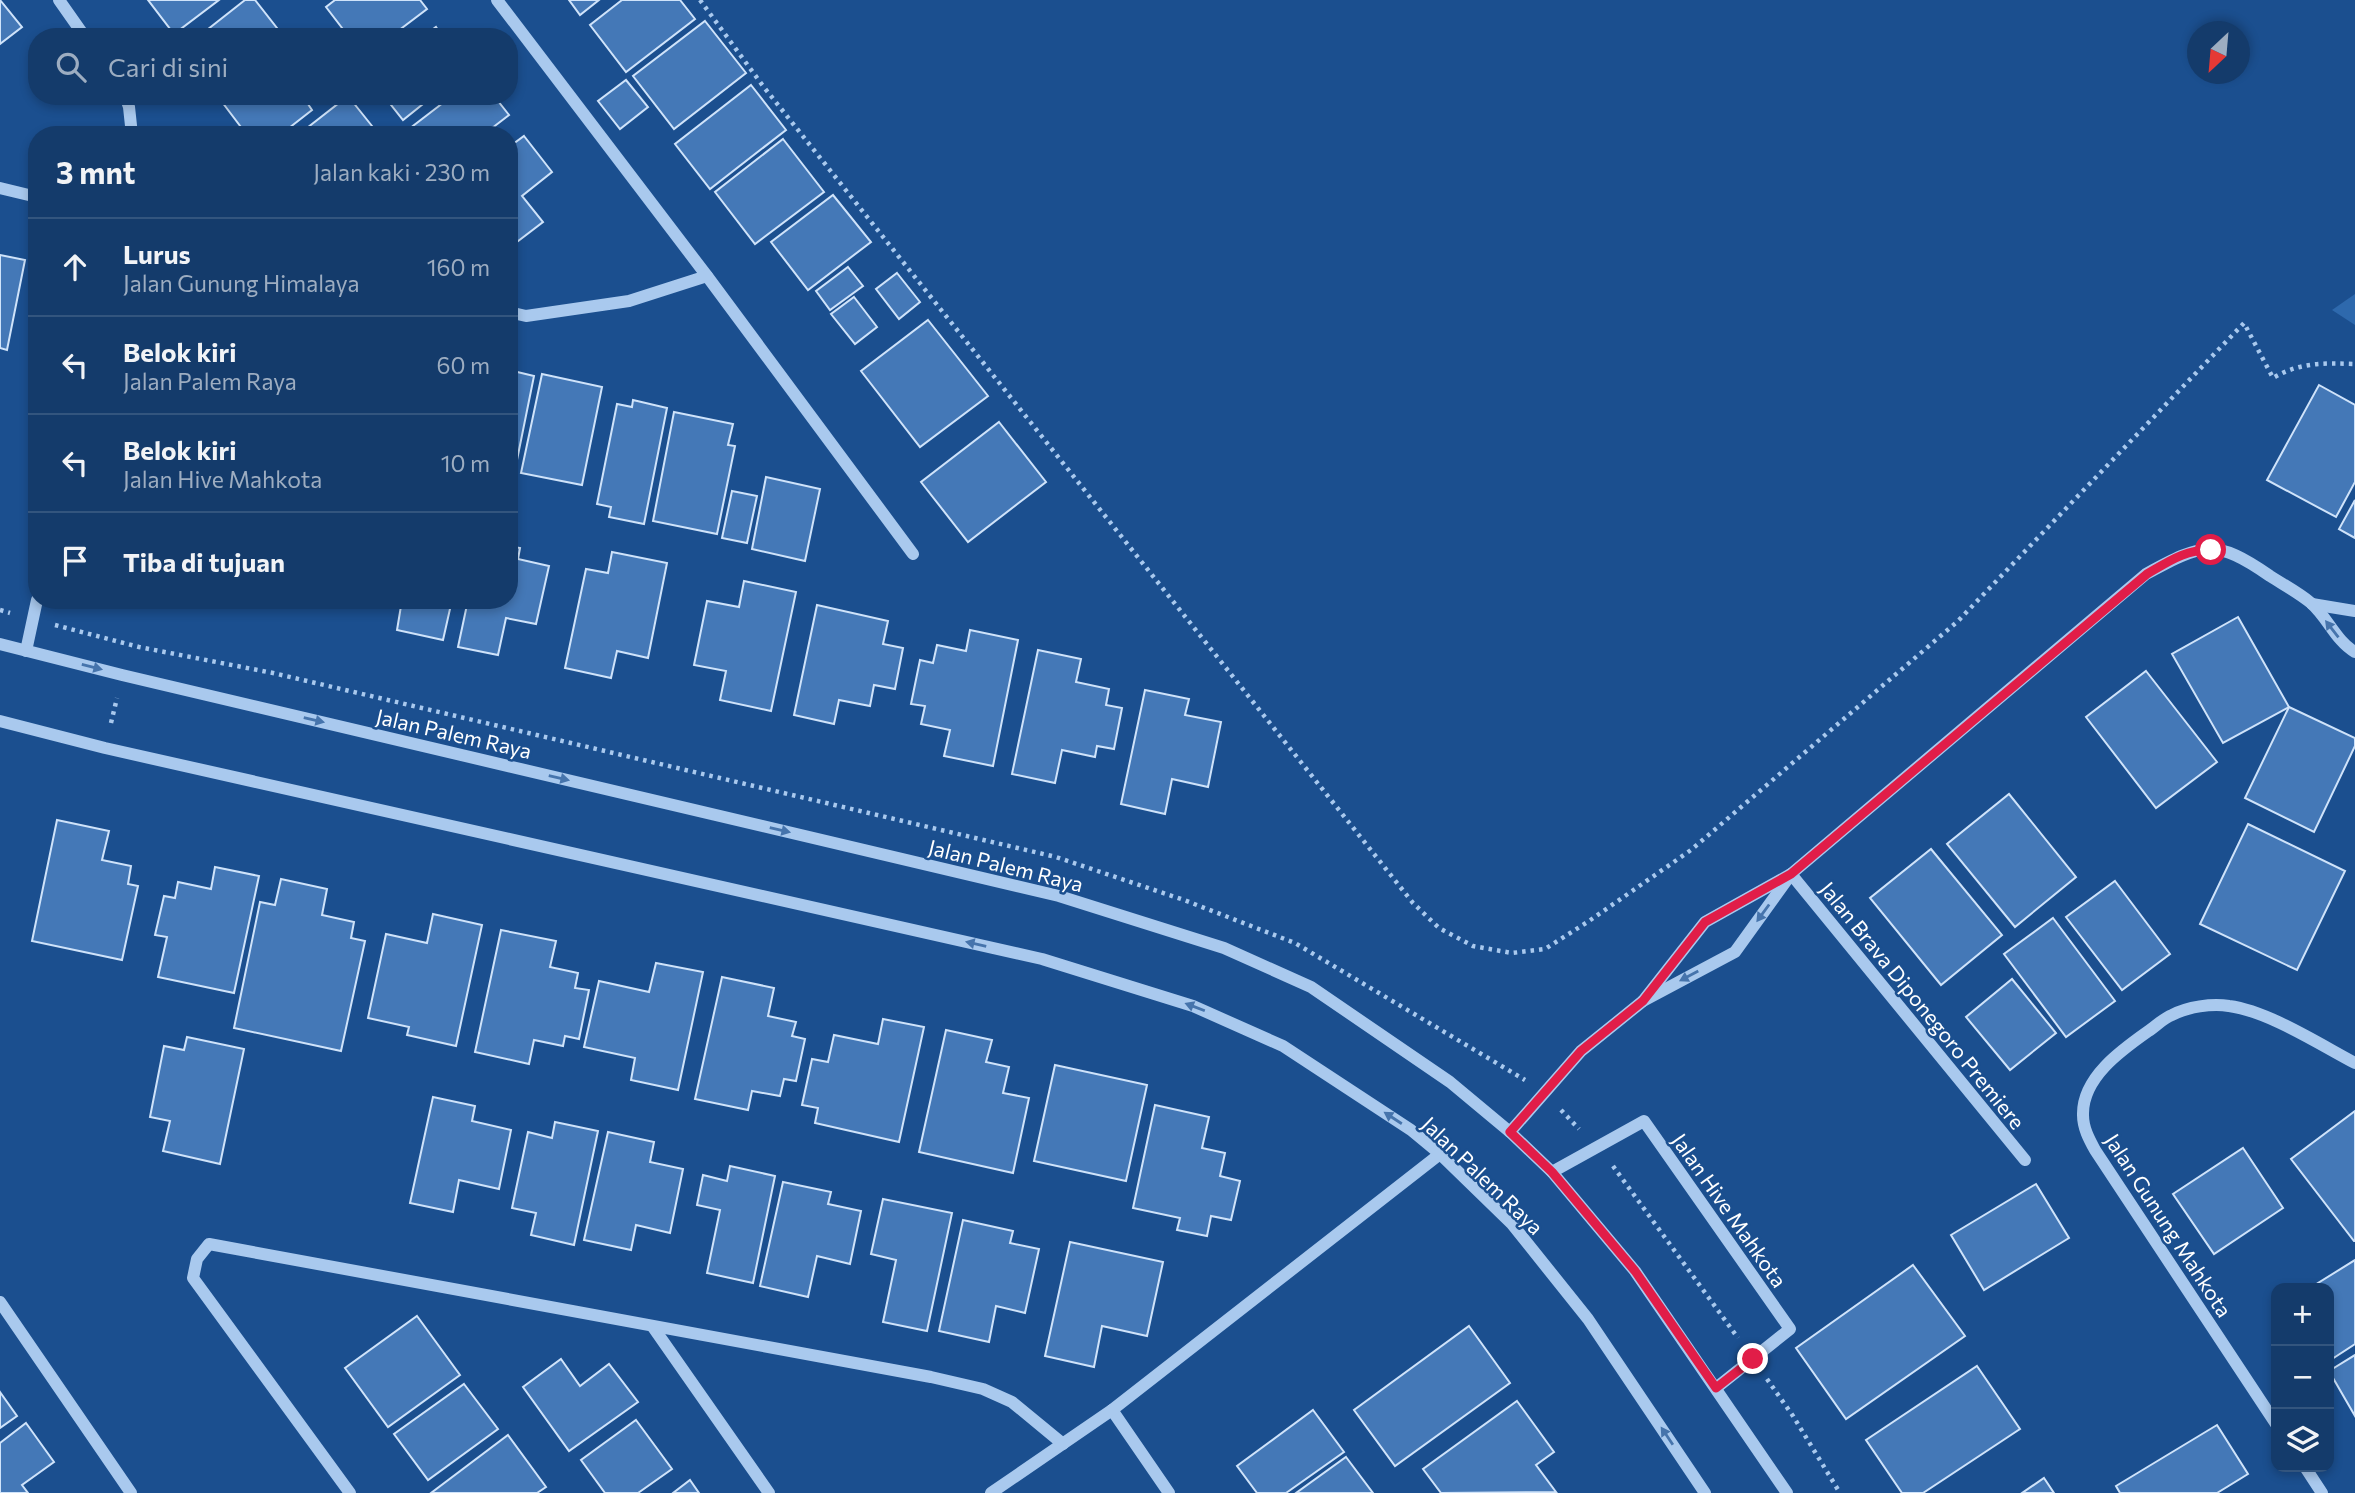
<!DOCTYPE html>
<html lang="id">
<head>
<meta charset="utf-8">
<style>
	body { margin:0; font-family:Commissioner,sans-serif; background:#214673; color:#f1f3f6 }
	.controls { position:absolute; right:21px; bottom:21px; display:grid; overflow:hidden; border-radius:14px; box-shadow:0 4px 10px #0003 }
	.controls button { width:63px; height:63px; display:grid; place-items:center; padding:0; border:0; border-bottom:2px solid #33557e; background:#143b6b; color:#f1f3f6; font:35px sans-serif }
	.compass { position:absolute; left:2187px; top:21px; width:63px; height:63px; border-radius:50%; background:#143b6b; box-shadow:0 4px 10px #0003; rotate:206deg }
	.stop { position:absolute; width:21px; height:21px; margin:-16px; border:5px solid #e11d48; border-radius:50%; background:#fff }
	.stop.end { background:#e11d48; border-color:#fff; box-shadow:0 2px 7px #0008 }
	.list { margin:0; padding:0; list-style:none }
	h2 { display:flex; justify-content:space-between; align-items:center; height:91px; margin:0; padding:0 28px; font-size:30px }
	h2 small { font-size:23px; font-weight:400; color:#9dadc1 }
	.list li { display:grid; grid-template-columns:46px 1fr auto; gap:21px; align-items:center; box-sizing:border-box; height:98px; padding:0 28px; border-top:2px solid #33557e }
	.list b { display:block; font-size:26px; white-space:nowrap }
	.list p { margin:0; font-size:23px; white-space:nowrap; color:#9dadc1 }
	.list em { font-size:23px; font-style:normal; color:#9dadc1 }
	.icon { flex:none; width:38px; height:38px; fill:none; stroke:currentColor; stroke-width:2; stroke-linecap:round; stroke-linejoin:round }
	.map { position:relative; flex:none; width:2355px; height:1493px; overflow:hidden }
	.search { position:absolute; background:#143b6b; box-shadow:0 4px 10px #0003; left:28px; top:28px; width:490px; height:77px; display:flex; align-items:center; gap:18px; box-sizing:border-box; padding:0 24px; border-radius:28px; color:#9dadc1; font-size:26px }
	.panel { position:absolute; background:#143b6b; box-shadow:0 4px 10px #0003; left:28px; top:126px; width:490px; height:483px; border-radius:28px }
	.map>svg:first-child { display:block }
</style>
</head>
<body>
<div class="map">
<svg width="2355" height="1493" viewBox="0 0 2355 1493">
	<rect width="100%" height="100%" fill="#1b4f8f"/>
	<!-- green -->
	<path fill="#2e69ad" d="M2355,294v31l-23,-15z"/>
	<!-- building -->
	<g fill="#4478b7" stroke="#cfe3fa" stroke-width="2">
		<path d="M0,0l22,27 -22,17z"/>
		<path d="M148,0h71l-45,34z"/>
		<path d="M245,0h10l29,37h-86z"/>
		<path d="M335,0h85l7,9 -37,28h-41l-23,-30z"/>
		<path d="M569,0h30l-19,15z"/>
		<path d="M622,0h58l15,19 -69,53 -36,-47z"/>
		<path d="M705,21l41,52 -72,56 -41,-53z"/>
		<path d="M436,27l7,10h-21z"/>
		<path d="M626,80l22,27 -28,22 -22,-28z"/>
		<path d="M751,85l35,45 -76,59 -35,-45z"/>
		<path d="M229,96h89l-10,8 4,6 -32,25h-33l-25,-33z"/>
		<path d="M348,96l28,35 -5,4h-73z"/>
		<path d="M384,96h49l-30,24z"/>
		<path d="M452,96h42l15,19 -26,20h-70l-4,-6z"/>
		<path d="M524,136l28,36 -30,24 21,26 -34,26v-101z"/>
		<path d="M783,139l41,53 -69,52 -40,-52z"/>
		<path d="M833,195l38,47 -63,48 -37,-48z"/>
		<path d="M0,255l25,5 -18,90 -7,-2z"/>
		<path d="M848,267l15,19 -33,24 -14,-19z"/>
		<path d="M897,273l23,29 -21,17 -23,-30z"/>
		<path d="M854,297l23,30 -22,17 -24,-30z"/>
		<path d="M928,320l60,76 -68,51 -59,-76z"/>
		<path d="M509,370l25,6 -17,84 -8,-2z"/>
		<path d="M542,374l60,13 -20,98 -61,-12z"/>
		<path d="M2319,385l36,20v77l-19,35 -69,-37z"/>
		<path d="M633,400l34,8 -23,116 -35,-7 2,-10 -14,-3 20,-100 15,3z"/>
		<path d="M674,412l59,12 -5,21 7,1 -18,88 -64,-13z"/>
		<path d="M999,422l47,60 -78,60 -47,-60z"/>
		<path d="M766,477l54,12 -15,72 -53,-12z"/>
		<path d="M732,491l25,5 -10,47 -25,-5z"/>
		<path d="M2355,500v38l-16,-9z"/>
		<path d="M509,546l11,2 -2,11 31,7 -13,58 -30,-6 -8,37 -40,-8 10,-47h41z"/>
		<path d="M612,552l55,11 -19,95 -31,-7 -6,27 -46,-10 21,-99 22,4z"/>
		<path d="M744,581l52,11 -25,119 -51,-11 6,-29 -32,-6 13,-64 32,6z"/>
		<path d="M370,600h82l-9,40 -46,-10 4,-24z"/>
		<path d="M817,605l71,16 -5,23 20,4 -8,41 -21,-4 -4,21 -31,-6 -5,24 -40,-9z"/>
		<path d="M2238,617l51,90 -66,36 -51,-89z"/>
		<path d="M970,630l48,10 -25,126 -49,-10 6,-26 -29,-6 4,-18 -14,-2 9,-44 13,3 4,-18 29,6z"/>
		<path d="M1038,650l43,9 -5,23 33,7 -3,16 16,3 -8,41 -17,-3 -2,11 -33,-7 -7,33 -43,-9z"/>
		<path d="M2146,671l71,91 -61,46 -70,-91z"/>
		<path d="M1145,690l44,9 -4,16 36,7 -13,65 -36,-8 -7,35 -44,-10z"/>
		<path d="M2289,707l66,31v8l-41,86 -69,-34z"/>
		<path d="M2009,794l67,83 -61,50 -68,-83z"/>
		<path d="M57,820l52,11 -7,29 29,6 -3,18 10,2 -16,74 -90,-19z"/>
		<path d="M2248,824l97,47 -48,99 -97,-46z"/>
		<path d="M1931,849l71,86 -61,50 -71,-87z"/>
		<path d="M215,867l44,9 -25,117 -76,-16 9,-40 -12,-2 9,-39 11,2 3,-16 33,7z"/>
		<path d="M281,879l46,10 -5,26 32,7 -3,16 14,3 -24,110 -107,-23 26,-126 15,3z"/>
		<path d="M2115,881l55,73 -48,36 -56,-73z"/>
		<path d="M433,914l49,11 -26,121 -49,-11 2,-8 -41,-9 18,-84 41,9z"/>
		<path d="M2053,918l62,83 -49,36 -62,-83z"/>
		<path d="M501,930l55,11 -6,26 28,6 -3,15 14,2 -10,49 -14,-3 -2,10 -29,-6 -5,24 -54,-12z"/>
		<path d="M656,963l47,9 -25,118 -47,-10 4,-22 -51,-11 15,-66 50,11z"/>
		<path d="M722,977l52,11 -6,28 28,6 -4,14 13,3 -9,42 -12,-2 -4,17 -28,-5 -4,19 -53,-11z"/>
		<path d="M2012,979l44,54 -46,37 -44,-53z"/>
		<path d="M883,1019l41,8 -25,115 -84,-19 3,-15 -16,-3 10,-46 16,3 6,-27 44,9z"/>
		<path d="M946,1030l46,10 -6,22 23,5 -6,26 26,5 -16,75 -94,-21z"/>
		<path d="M187,1037l57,12 -24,115 -57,-13 7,-30 -20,-4 14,-71 20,4z"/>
		<path d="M1055,1065l92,20 -21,96 -92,-20z"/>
		<path d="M433,1097l42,9 -3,15 39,9 -12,59 -40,-9 -6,32 -43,-9z"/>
		<path d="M1155,1105l54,12 -7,31 23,5 -5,23 20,5 -9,39 -20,-4 -4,20 -30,-6 3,-12 -47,-10z"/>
		<path d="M2355,1111v130h-1l-63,-82z"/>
		<path d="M555,1122l43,9 -24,114 -43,-10 5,-22 -24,-5 16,-76 24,6z"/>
		<path d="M608,1132l46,10 -4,20 33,7 -13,64 -34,-8 -5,25 -47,-10z"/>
		<path d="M2243,1148l40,60 -69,46 -41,-60z"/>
		<path d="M730,1166l45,10 -22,107 -46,-10 13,-63 -23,-5 6,-30 24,6z"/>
		<path d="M783,1182l48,10 -3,12 33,7 -11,53 -33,-8 -9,41 -48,-11z"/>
		<path d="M2036,1184l33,54 -85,52 -33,-55z"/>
		<path d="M883,1199l69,14 -25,118 -44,-9 13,-62 -25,-6z"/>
		<path d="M963,1220l50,11 -3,12 29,6 -14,64 -29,-7 -7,36 -50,-11z"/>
		<path d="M1070,1242l93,20 -16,74 -45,-10 -8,41 -49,-11z"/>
		<path d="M2355,1260v84l-26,17v-73h-19z"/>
		<path d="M1913,1265l52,71 -119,83 -50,-71z"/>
		<path d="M417,1316l43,59 -72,52 -43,-59z"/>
		<path d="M1469,1326l41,57 -115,83 -41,-56z"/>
		<path d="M2355,1355v61l-26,-45z"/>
		<path d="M561,1359l19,27 29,-22 29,38 -69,49 -46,-64z"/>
		<path d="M1977,1366l43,63 -97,64h-21l-36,-53z"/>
		<path d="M464,1384l34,45 -70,51 -34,-46z"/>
		<path d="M0,1392l17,24 -17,12z"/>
		<path d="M1517,1401l37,51 -18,13 20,27 -115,1 -18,-24z"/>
		<path d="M1313,1410l31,42 -58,41h-29l-20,-27z"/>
		<path d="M636,1420l36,49 -34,24h-33l-24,-33z"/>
		<path d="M26,1423l28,39 -32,23 6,8h-28v-50z"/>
		<path d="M2217,1425l31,49 -31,19h-97l-4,-7z"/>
		<path d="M508,1435l38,52 -9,6h-106z"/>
		<path d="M1346,1457l27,36h-77z"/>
		<path d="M2044,1478l10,15h-32z"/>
		<path d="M690,1480l9,13h-26z"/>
	</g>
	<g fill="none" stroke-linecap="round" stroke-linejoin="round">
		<!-- path -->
		<g stroke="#a9c9ee" stroke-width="4.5" stroke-dasharray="3.5 5" stroke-linecap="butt">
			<path d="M700,0l63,86 650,817 26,25 34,18 39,7 33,-4 44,-28 102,-71 267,-229 286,-298 29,55c27,-16 51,-15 82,-14"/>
			<path d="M0,610l10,3"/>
			<path d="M55,625l84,22 134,26 783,184 128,43 111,43 230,137"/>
			<path d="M111,723l6,-25"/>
			<path d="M1561,1110l18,19"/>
			<path d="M1613,1166l125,172"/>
			<path d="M1767,1379l26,37 47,77"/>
		</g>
		<!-- minor -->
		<g stroke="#a9c9ee" stroke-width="12">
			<path d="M59,0l26,37"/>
			<path d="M497,0l210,276 206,278"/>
			<path d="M125,96l4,11 3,28"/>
			<path d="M0,188l37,9"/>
			<path d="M509,312l17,4 103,-15 78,-25"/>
			<path d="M2312,604l43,7"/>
			<path d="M0,644l122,31 937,221 165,52 87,39 139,95 60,50 42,40 83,99 152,222"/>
			<path d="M26,651l11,-51"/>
			<path d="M0,721l105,27 937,211 151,47 90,40 128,84 29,24 72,70 76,95 117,174"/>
			<path d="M1791,874l234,286"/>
			<path d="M1643,1001l62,-79 86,-48 355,-300c57,-31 69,-36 124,2 14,9 29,17 41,27 17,15 25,38 44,49"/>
			<path d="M1510,1132l71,-81 62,-50 92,-49 54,-75"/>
			<path d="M1552,1172l92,-51 146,208 -74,59"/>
			<path d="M0,1302l131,191"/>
			<path d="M653,1327l116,166"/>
			<path d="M1112,1410l57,83"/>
			<path d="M2276,1424l-181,-274c-6,-11 -12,-22 -12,-35 -1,-38 40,-66 67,-85 7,-5 14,-12 22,-15 15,-8 40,-12 57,-9 39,5 90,38 126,57"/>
			<path d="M2305,1467l17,26"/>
			<path d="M350,1493l-157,-215 4,-19 12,-15 722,133 52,12 29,13 51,42"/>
			<path d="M991,1493l121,-83 328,-256"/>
		</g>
	</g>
	<!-- one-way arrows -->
	<defs><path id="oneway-solid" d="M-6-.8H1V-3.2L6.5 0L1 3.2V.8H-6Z" transform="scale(1.75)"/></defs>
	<g fill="#4674ac">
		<use href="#oneway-solid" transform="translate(2332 629) rotate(-128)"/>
		<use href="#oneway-solid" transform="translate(92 667) rotate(14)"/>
		<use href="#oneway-solid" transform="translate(314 720) rotate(13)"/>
		<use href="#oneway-solid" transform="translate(559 778) rotate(13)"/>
		<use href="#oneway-solid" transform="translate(780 830) rotate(13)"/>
		<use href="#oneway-solid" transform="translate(1763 913) rotate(126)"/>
		<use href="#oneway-solid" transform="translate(976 944) rotate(-167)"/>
		<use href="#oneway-solid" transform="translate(1689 976) rotate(152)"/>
		<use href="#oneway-solid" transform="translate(1195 1007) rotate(-159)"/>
		<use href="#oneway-solid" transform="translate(1393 1118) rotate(-147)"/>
		<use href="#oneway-solid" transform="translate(1667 1436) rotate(-124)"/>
	</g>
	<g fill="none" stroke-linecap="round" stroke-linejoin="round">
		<!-- route -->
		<path stroke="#e11d48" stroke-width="9" d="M1753,1359l-37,29 -81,-117 -83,-99 -42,-40 71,-81 62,-50 62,-79 86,-48 356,-300c21,-12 39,-25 64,-24"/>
	</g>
	<g text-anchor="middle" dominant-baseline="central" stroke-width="5" stroke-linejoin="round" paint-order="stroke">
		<!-- street labels -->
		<g font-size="21" fill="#fff" stroke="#1b4f8f">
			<text transform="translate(454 733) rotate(13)">Jalan Palem Raya</text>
			<text transform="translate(1006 865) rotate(14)">Jalan Palem Raya</text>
			<text transform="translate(1923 1005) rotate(51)">Jalan Brava Diponegoro Premiere</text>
			<text transform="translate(1483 1175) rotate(44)">Jalan Palem Raya</text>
			<text transform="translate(1730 1210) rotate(55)">Jalan Hive Mahkota</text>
			<text transform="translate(2169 1225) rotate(57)">Jalan Gunung Mahkota</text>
		</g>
	</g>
</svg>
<div class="controls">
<button>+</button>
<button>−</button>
<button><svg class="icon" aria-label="layers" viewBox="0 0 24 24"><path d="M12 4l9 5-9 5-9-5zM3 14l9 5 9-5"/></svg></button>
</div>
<svg class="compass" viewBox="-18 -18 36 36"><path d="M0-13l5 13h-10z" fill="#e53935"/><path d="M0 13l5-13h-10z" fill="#9dadc1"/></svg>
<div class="stop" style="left:2211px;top:550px"></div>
<div class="stop end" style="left:1753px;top:1359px"></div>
<div class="search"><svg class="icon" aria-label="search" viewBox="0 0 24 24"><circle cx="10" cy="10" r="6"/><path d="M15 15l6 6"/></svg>Cari di sini</div>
<section class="panel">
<h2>3 mnt<small>Jalan kaki · 230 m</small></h2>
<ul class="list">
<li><svg class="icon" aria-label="ahead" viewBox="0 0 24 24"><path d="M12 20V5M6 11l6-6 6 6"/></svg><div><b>Lurus</b><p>Jalan Gunung Himalaya</p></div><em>160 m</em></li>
<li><svg class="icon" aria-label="left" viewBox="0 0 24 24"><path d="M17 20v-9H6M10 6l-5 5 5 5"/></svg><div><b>Belok kiri</b><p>Jalan Palem Raya</p></div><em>60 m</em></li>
<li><svg class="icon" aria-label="left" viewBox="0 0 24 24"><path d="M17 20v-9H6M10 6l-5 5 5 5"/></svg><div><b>Belok kiri</b><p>Jalan Hive Mahkota</p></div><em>10 m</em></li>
<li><svg class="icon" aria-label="arrive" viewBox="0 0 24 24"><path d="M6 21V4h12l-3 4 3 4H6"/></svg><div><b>Tiba di tujuan</b></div></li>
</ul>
</section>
</div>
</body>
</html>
